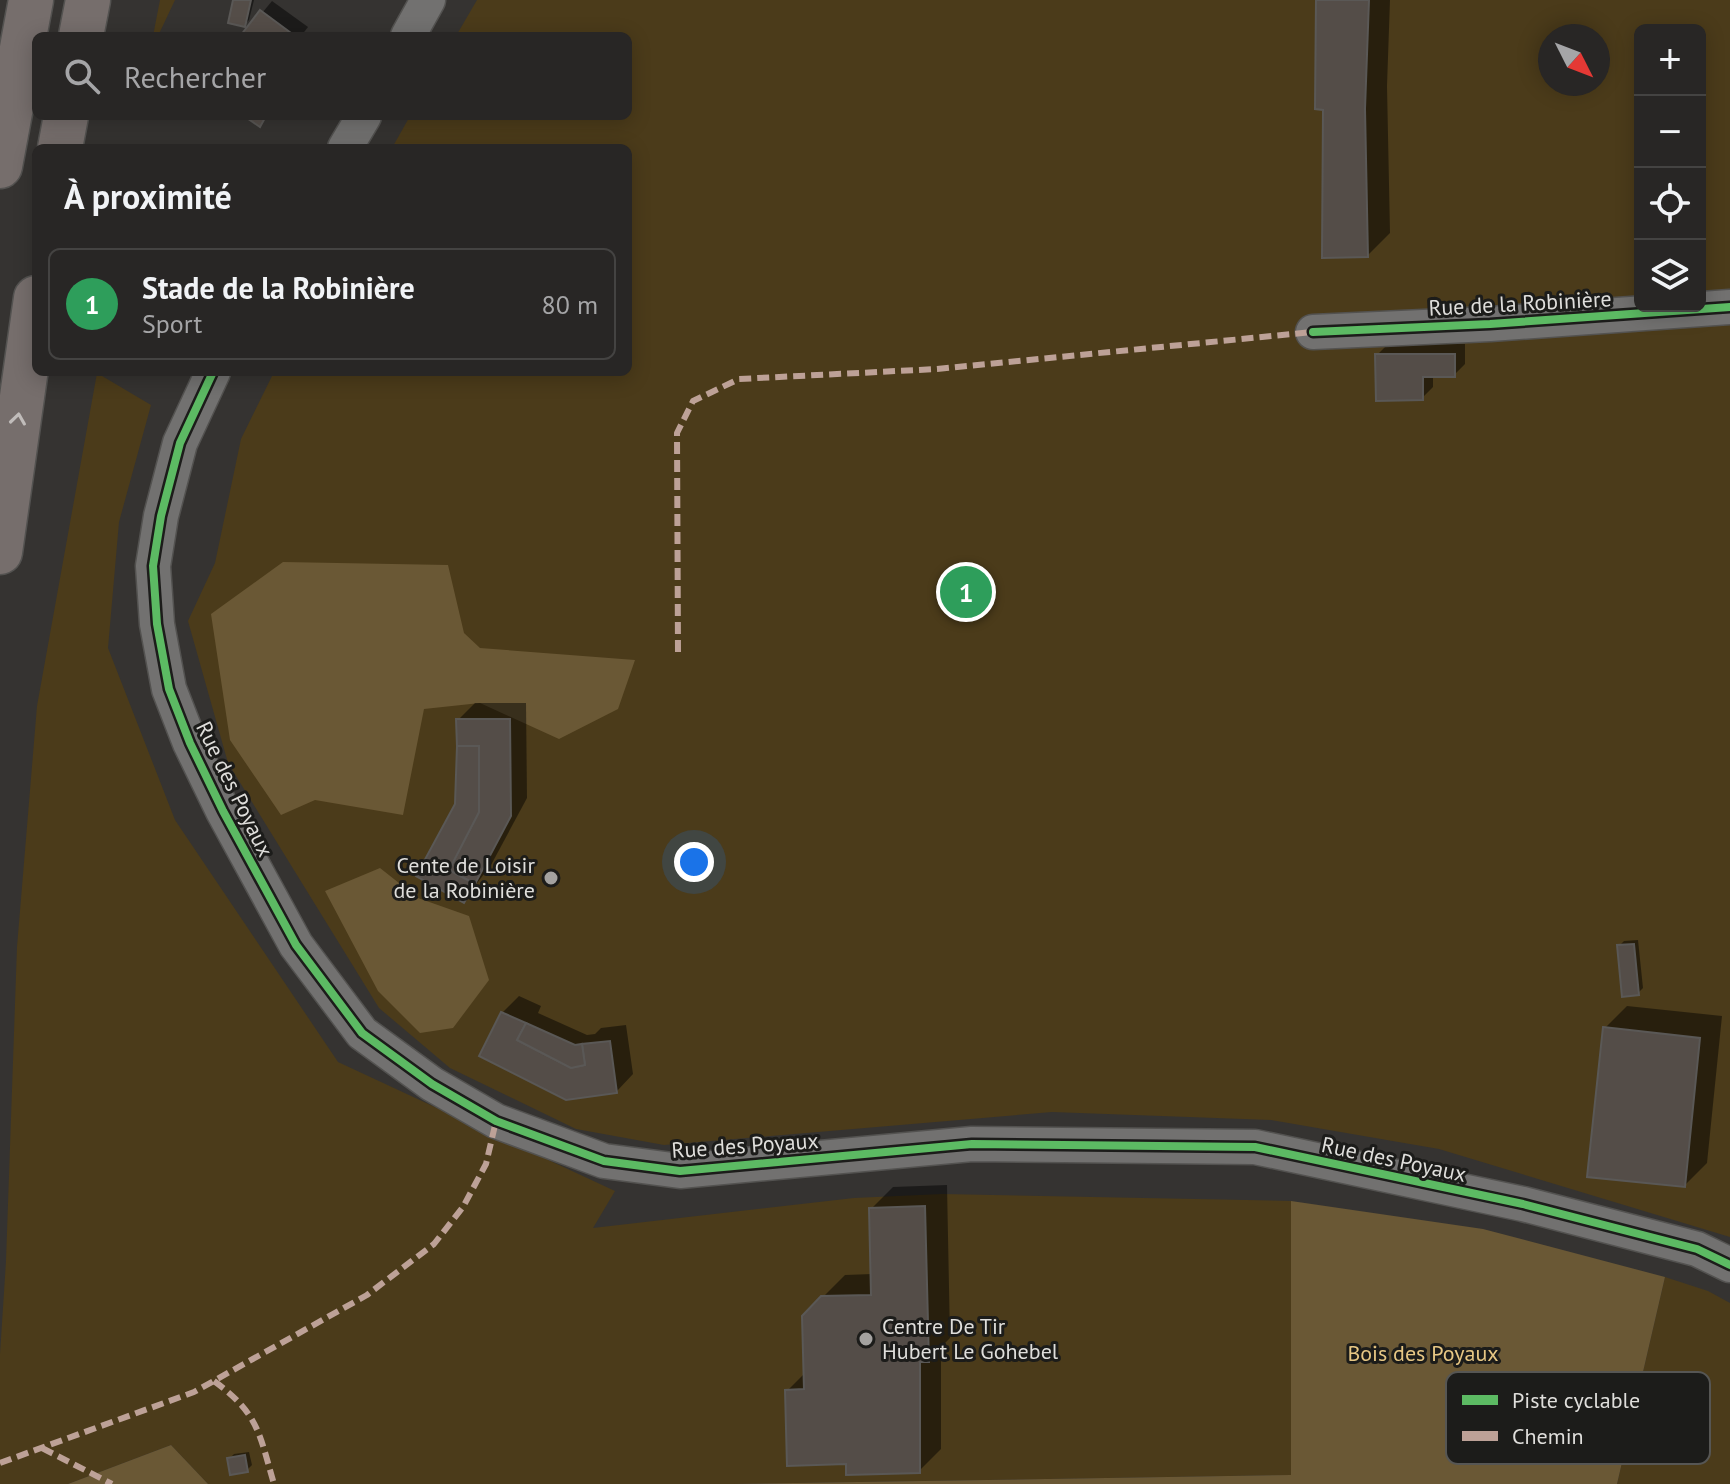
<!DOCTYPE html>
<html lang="fr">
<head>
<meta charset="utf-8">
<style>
	body { margin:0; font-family:"PT Sans",sans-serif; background:#302e2d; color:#f1f3f6 }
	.controls { position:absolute; right:24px; top:24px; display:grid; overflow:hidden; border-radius:12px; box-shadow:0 4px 20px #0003 }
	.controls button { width:72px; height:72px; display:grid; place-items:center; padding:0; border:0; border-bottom:2px solid #444342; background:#282625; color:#f1f3f6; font:40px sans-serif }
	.compass { position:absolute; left:1538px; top:24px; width:72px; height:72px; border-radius:50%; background:#282625; box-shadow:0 4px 20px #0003; rotate:132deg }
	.you { position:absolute; left:694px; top:862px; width:28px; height:28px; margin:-20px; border:6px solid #fff; border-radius:50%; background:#1a73e8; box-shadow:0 0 0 12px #1a73e833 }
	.badge { display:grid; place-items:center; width:52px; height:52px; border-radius:50%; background:#d93025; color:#fff; font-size:26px; font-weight:700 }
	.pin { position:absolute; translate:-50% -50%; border:4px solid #fff; box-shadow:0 2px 8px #0006 }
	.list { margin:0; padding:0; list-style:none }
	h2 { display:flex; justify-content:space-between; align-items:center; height:104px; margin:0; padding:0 32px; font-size:34px }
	h2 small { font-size:26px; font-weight:400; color:#a5a5a7 }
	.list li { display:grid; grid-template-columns:52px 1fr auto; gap:24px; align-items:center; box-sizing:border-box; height:112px; margin:0 16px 16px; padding:0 16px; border:2px solid #444342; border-radius:12px }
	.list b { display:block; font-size:30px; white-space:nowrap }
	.list p { margin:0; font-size:26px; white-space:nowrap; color:#a5a5a7 }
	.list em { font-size:26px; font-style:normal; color:#a5a5a7 }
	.icon { flex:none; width:44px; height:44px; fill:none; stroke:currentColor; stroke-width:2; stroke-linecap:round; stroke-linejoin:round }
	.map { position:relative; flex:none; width:1730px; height:1484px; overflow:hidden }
	.search { position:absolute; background:#282625; box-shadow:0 4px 20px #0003; left:32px; top:32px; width:600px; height:88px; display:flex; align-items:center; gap:20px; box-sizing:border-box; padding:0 28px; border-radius:12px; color:#a5a5a7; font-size:30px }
	.panel { position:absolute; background:#282625; box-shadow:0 4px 20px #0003; left:32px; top:144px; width:600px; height:232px; border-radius:12px }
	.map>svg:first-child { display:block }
</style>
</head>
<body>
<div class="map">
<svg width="1730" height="1484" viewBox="0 0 1730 1484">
	<rect width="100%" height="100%" fill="#353331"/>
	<!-- green -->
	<g fill="#4b3b1a" fill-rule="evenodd">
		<path d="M160,0h15l-17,36h-5z"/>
		<path d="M477,0h1253v1237l-291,-88 -168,-29 -219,-8 -388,33 -88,-16 -126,-61 -71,-60 -151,-245 -40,-142 27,-58 26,-124 33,-67h354v-224h-236l18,-32h218v-80h-172zM1640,30h60v276h-60zM1550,36h48v48h-48z"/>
		<path d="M97,373l54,32 -32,117 -11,126 67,172 163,242 277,129 -22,37 261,-30 88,-4 349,7v274l-559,9h-524l-37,-39 -103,39h-68v-130l6,-93 11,-314 20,-241z"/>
		<path d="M1665,1277l43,14 22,12v181h-113z"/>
	</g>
	<!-- forest -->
	<g fill="#6a5835">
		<path d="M283,562l165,3 16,68 16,15 155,12 -17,49 -59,30 -79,-36 -56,6 -21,106 -88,-15 -34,15 -51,-75 -19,-126z"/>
		<path d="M380,868l38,30 51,18 20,64 -36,48 -33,5 -42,-42 -53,-100z"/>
		<path d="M1291,1201l192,28 182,48 -48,207h-885l559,-9z"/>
		<path d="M171,1445l37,39h-140z"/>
	</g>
	<!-- shadow -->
	<g fill="#0007">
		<path d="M236,0h18l-5,20 -5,5z"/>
		<path d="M1318,0h72l-3,86 3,147 -22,22z"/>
		<path d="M272,1l36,26 -7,9h-58z"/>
		<path d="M1388,344h77v20l-11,11h-21v12l-11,11 -45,-43z"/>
		<path d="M475,703h51l1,95 -36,67 -27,35 -7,-95 1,-85z"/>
		<path d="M1638,940l5,48 -5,5 -19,-47 5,-5z"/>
		<path d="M519,996l22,10 -3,7 49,22 8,-1 6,-6 25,-3 7,49 -16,17 -115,-78z"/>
		<path d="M1627,1006l95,10 -15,147 -22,22 -80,-157z"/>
		<path d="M947,1185l3,153 -9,9v102l-22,22 -71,-9 -61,-71 19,-19 17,-75 22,-22 27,-1 -1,-65 22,-22z"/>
		<path d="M249,1452l3,13 -5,5 -18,-11 5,-5z"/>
	</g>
	<!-- building -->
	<g fill="#544d48" stroke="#5a5856" stroke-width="2">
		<path d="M233,0h18l-6,27 -17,-4z"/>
		<path d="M1316,0h53l-4,109 3,148 -46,1 1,-148 -8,-1z"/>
		<path d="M260,10l35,26 -54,-1z"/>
		<path d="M244,116h22l-6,11z"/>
		<path d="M1375,354h80v23h-32v23l-47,1z"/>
		<path d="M456,719h54l1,97 -36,68 -26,-14 30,-58v-66h-22z"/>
		<path d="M457,746h22v66l-30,58 26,14 -11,19 -48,-27 39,-72z"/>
		<path d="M1634,944l5,51 -17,2 -5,-52z"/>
		<path d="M501,1012l25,11 -9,17 54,28 14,-3 -3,-21 28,-3 7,52 -51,7 -87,-44z"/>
		<path d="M526,1023l49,22 7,-1 3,21 -14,3 -54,-28z"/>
		<path d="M1603,1027l97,11 -15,149 -98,-10z"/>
		<path d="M925,1206l4,156h-9v111l-74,2v-11l-59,2 -2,-76 19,-1 -2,-73 19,-20 50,-1 -2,-87z"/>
		<path d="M245,1455l3,17 -18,3 -3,-17z"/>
	</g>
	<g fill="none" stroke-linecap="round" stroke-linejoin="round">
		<!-- minor casing -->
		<g stroke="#535250" stroke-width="37">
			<g id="minor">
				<path d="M408,36l20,-36"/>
				<path d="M345,148l19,-32"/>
				<path d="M1313,332l177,-8 240,-17"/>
				<path d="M213,372l-33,71 -19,73 -8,50 4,58 12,65 21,54 33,68 73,134 66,88 70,51 64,37 108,40 76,10 292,-27 283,3 268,57 174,45 33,16"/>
			</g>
		</g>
		<!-- highway casing -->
		<g stroke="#535250" stroke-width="47">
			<g id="highway">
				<path d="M81,36l7,-36"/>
				<path d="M60,148l6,-32"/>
				<path d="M0,166l31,-166"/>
				<path d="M0,552l36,-254"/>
			</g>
		</g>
		<!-- minor -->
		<use href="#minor" stroke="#727170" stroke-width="34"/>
		<!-- highway -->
		<use href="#highway" stroke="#766e6c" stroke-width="44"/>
		<!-- quiet -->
		<g stroke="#bda197" stroke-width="6" stroke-dasharray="12 6" stroke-linecap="butt">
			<path d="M678,652l-1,-219 16,-32 46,-22 198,-10 376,-37"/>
			<path d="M214,1381c45,33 45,52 60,103"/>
			<path d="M42,1448l70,36"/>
			<path d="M0,1463l194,-71 173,-97 67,-51 29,-37 23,-43 10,-43"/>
		</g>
		<!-- cycleway casing -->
		<g stroke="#1c1c1a" stroke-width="13">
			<g id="cycleway">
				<path d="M1313,332l177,-8 240,-17"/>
				<path d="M213,372l-33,71 -19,73 -8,50 4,58 12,65 21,54 33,68 73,134 66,88 70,51 64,37 108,40 76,10 292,-27 283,3 268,57 174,45 33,16"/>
			</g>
		</g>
		<!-- cycleway -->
		<use href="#cycleway" stroke="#5cba63" stroke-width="8"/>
	</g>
	<!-- one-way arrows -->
	<defs><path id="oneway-chevron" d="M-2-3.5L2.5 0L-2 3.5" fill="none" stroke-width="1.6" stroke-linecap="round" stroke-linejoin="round" transform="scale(2)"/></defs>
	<use stroke="#c0bcba" href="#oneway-chevron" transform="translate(18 419) rotate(-82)"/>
	<!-- markers -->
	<g fill="#a4a2a0" stroke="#1c1c1a" stroke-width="3">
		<circle cx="551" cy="878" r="8"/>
		<circle cx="866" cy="1339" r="8"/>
	</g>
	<g text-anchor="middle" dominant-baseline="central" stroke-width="6" stroke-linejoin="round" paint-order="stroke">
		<!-- street labels -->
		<g font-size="22" fill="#dfdedb" stroke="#1c1c1a">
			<text transform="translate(1520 303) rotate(-3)">Rue de la Robinière</text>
			<text transform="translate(235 789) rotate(64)">Rue des Poyaux</text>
			<text transform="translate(745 1145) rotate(-4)">Rue des Poyaux</text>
			<text transform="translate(1394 1159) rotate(12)">Rue des Poyaux</text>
		</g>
		<!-- poi labels -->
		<g font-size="22" fill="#dfdedb" stroke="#1c1c1a" text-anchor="end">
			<text x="535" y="865">Cente de Loisir<tspan x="535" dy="25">de la Robinière</tspan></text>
			<text x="882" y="1326" text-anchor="start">Centre De Tir<tspan x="882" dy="25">Hubert Le Gohebel</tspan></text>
		</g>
		<!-- park labels -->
		<g font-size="22" fill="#e7c784" stroke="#1c1c1a">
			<text x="1423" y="1353">Bois des Poyaux</text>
		</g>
	</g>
	<!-- legend -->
	<rect x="1446" y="1372" width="264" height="92" rx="12" fill="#1c1c1a" stroke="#565654" stroke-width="2"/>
	<rect x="1462" y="1395" width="36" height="10" fill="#5cba63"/>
	<rect x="1462" y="1431" width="36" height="10" fill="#bda197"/>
	<g font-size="22" fill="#dfdedb">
		<text x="1512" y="1408">Piste cyclable</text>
		<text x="1512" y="1444">Chemin</text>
	</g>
</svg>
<div class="controls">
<button>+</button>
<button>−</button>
<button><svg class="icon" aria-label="locate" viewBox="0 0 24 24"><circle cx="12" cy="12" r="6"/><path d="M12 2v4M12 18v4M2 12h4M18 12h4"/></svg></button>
<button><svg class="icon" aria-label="layers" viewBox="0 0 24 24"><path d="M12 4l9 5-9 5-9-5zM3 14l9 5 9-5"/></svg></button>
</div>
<svg class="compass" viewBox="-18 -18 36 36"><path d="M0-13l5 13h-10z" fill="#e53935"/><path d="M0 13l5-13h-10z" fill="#a5a5a7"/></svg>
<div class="you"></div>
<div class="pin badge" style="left:966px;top:592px;background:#2e9e5b">1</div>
<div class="search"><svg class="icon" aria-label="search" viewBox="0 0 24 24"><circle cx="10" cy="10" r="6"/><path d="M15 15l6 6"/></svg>Rechercher</div>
<section class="panel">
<h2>À proximité<small></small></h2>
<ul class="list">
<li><span class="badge" style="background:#2e9e5b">1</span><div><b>Stade de la Robinière</b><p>Sport</p></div><em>80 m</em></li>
</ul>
</section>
</div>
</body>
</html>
